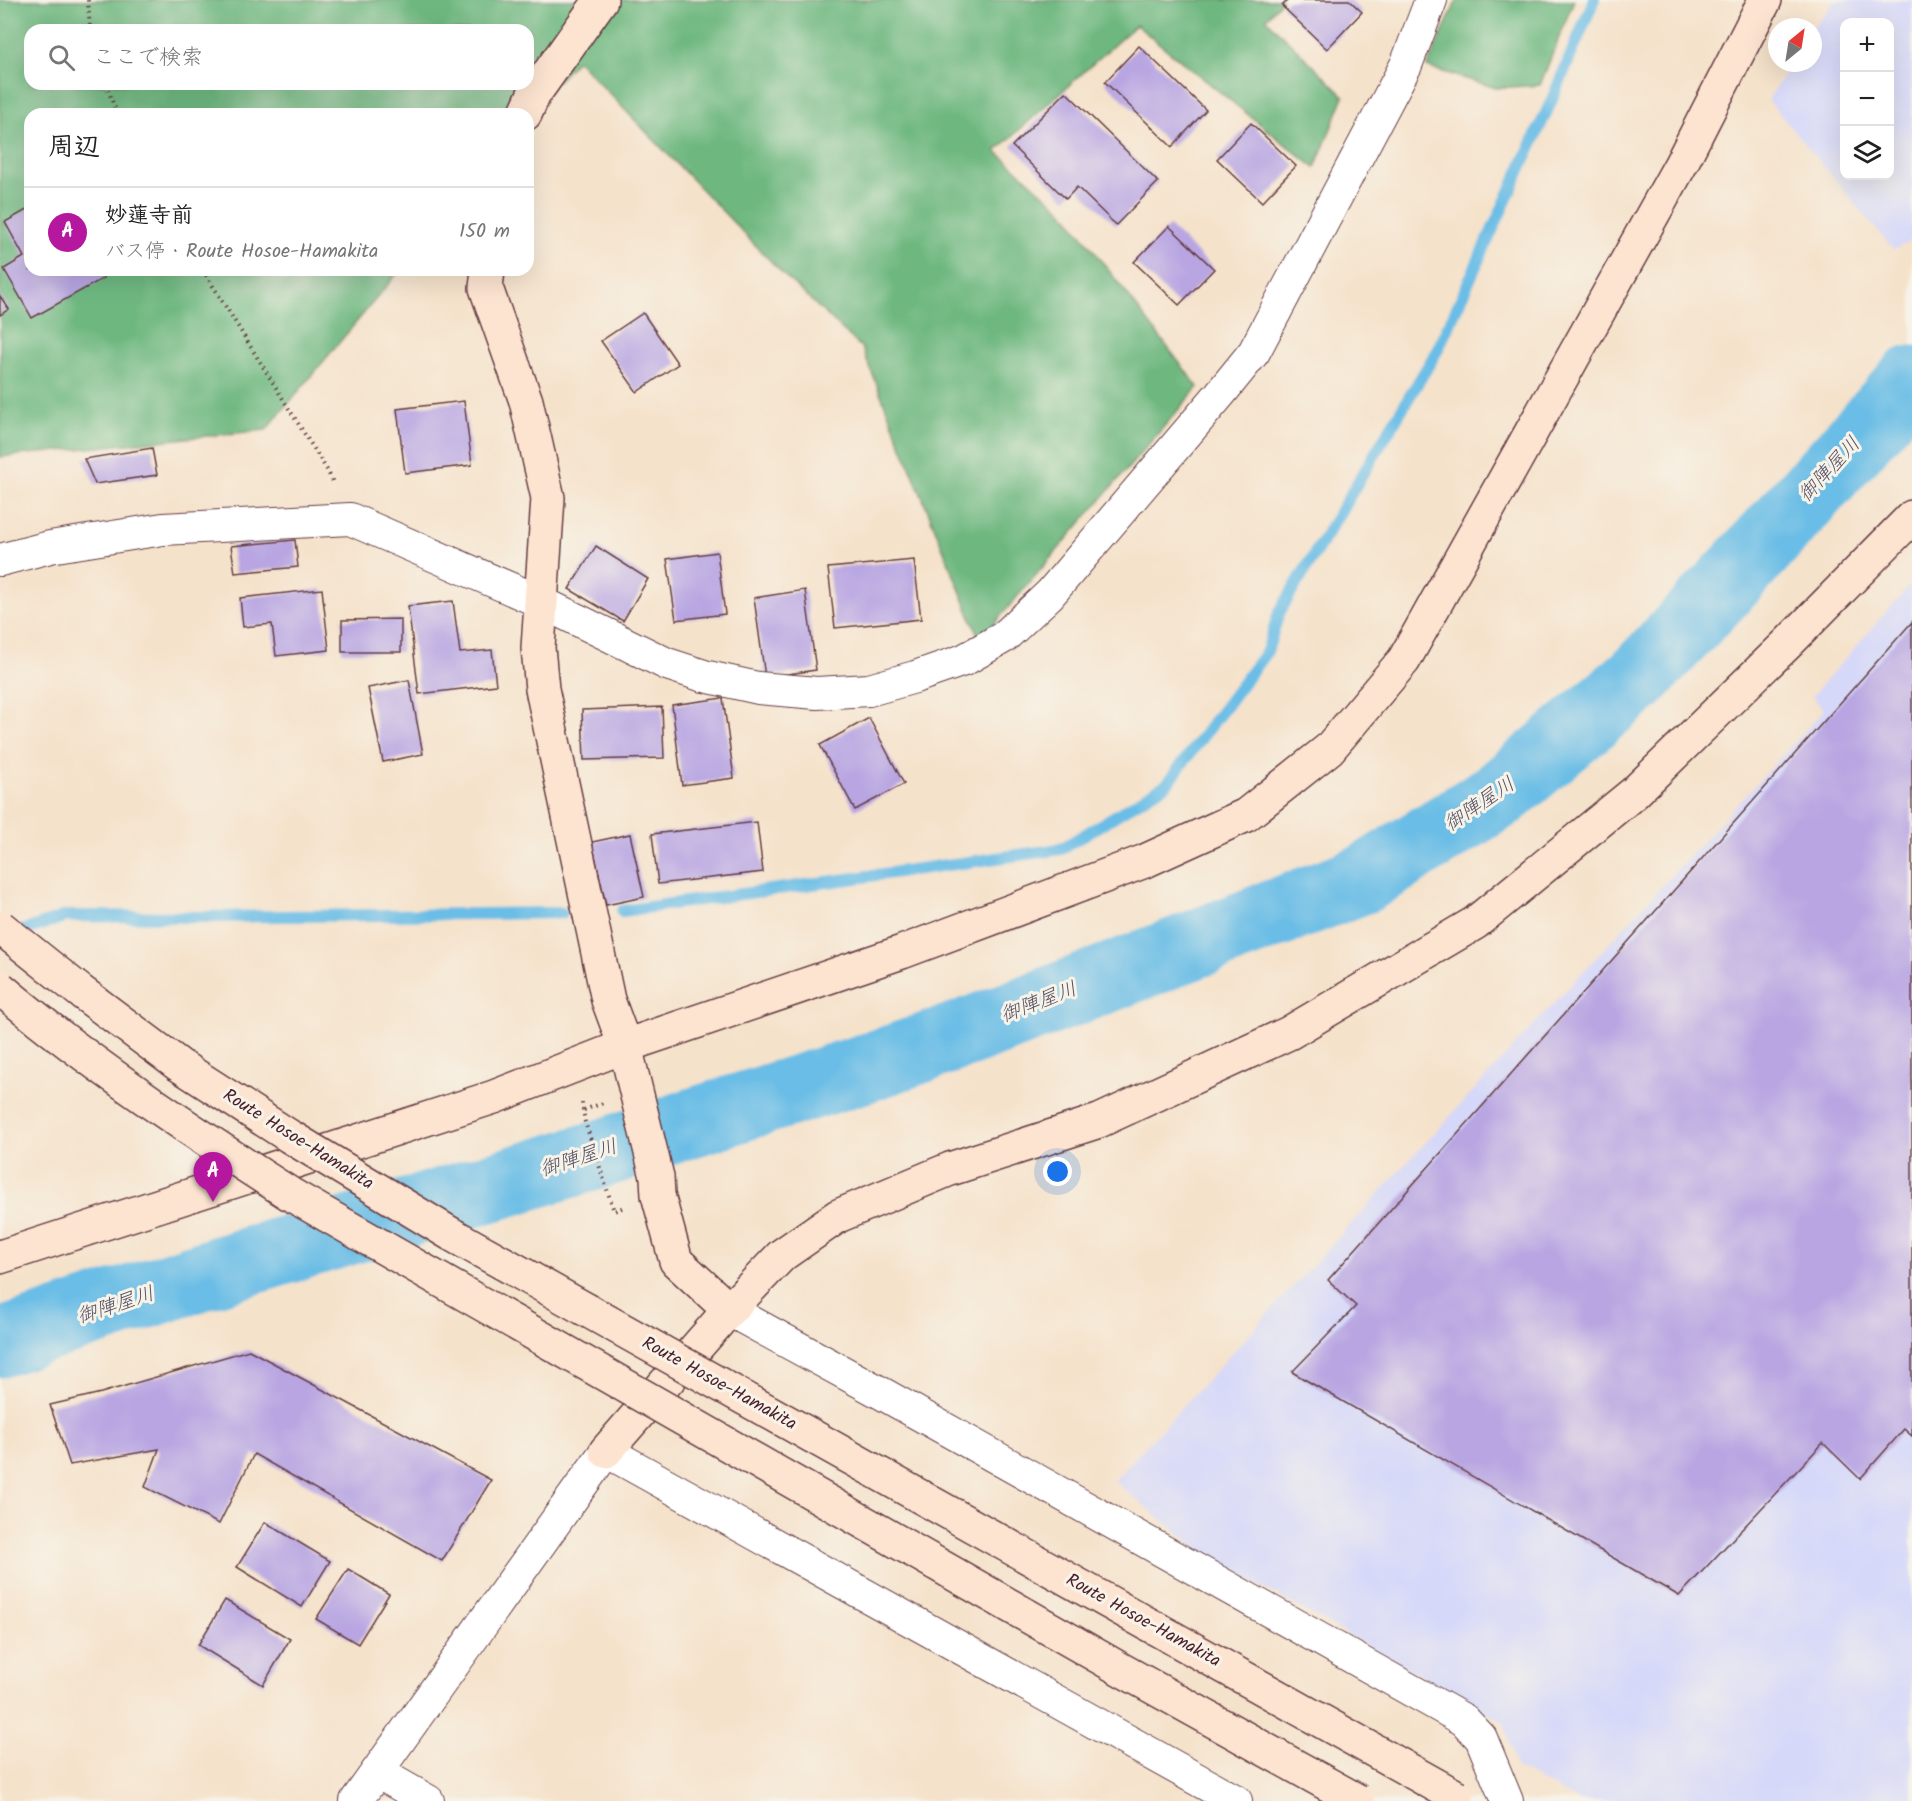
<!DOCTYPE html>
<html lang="ja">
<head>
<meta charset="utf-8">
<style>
	body { margin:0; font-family:Kalam,"Klee One",sans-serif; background:#f2f2f2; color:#222 }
	.controls { position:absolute; right:18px; top:18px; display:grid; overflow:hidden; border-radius:12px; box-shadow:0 6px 24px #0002 }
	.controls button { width:54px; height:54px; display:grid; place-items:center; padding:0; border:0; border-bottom:2px solid #e0e0e0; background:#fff; color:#222; font:30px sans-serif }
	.compass { position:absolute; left:1768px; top:18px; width:54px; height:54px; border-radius:50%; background:#fff; box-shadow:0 6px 24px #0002; rotate:30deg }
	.you { position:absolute; left:1058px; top:1172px; width:21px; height:21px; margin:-15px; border:4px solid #fff; border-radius:50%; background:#1a73e8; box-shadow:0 0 0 9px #1a73e833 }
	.badge { display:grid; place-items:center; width:39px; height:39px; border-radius:50%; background:#b5179e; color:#fff; font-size:20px; font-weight:700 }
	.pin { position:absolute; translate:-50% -50px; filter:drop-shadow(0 2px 3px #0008) }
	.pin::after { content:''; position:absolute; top:32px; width:21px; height:18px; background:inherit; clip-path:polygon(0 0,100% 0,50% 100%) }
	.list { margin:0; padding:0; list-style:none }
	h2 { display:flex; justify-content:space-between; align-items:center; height:78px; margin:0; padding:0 24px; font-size:26px }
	h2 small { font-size:20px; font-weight:400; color:#767676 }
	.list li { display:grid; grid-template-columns:39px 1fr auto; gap:18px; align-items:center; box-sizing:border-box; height:90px; padding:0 24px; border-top:2px solid #e0e0e0 }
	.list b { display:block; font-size:22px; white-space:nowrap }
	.list p { margin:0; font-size:20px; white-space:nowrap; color:#767676 }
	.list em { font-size:20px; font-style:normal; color:#767676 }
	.icon { flex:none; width:33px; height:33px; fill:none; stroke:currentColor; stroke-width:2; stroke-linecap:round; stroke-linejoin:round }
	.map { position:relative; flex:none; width:1912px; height:1801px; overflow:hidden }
	.search { position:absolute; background:#fff; box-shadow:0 6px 24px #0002; left:24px; top:24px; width:510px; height:66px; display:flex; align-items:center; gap:15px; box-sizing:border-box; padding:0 21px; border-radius:18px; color:#767676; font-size:22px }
	.panel { position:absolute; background:#fff; box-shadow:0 6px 24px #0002; left:24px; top:108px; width:510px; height:168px; border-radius:18px }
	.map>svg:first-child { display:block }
</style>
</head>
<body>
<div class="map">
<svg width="1912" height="1801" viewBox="0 0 1912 1801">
	<rect width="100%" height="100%" fill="#f7f3e8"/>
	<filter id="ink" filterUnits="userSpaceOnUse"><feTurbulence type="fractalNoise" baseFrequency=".0167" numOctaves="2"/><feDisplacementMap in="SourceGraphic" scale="12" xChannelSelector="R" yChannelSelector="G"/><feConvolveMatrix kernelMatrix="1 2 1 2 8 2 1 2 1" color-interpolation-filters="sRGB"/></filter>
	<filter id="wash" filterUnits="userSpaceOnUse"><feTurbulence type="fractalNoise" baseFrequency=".008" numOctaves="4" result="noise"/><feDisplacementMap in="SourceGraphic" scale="24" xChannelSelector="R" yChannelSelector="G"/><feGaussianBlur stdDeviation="1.35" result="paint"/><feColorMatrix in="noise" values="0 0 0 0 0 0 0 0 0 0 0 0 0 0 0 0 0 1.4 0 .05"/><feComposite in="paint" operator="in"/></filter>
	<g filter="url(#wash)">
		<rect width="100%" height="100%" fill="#f5e2cb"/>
		<!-- built -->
		<g fill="#d5d8f9" fill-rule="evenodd">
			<path d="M1836,0h76v239l-18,11 -126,-150 23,-37h22v-35zM1844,22h46v154h-46z"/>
			<path d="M1912,583v1218h-333l-63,-34 -12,-45 -296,-165 -94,-76 710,-771 -12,-14z"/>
		</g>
		<!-- forest -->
		<g fill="#6eb880" stroke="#5c6c56" stroke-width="1.5" fill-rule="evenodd">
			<path d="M0,0h1282l-16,19 78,77 -29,72 -179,-143 -140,126 68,61 134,175 -218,253 -118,-292 -76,-71 -209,-217 -49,54h-498v156h370l-134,160 -266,27zM30,30h498v54h-498z"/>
			<path d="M1457,0h117l-34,85 -44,3 -69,-21z"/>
		</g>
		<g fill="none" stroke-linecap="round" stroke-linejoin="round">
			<!-- stream -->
			<g stroke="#6bbde6" stroke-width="12">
				<path d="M622,911l439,-62 106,-65 100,-133 12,-38 158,-262 114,-249 43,-102"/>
				<path d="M14,934l52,-18 128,1 368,-4"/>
			</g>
			<!-- river -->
			<path stroke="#6bbde6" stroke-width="69" d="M0,1343l223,-74 384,-117 84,-29 184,-58 89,-31 400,-155 135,-84 137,-115 107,-113 169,-187"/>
		</g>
		<g id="blocks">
			<!-- building -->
			<g fill="#b8a5e2">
				<path d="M1288,0h61l13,12 -35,37 -45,-43z"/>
				<path d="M1139,46l67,64 -34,37 -67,-65z"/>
				<path d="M1066,92l92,90 -42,43 -39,-38 -11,12 -54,-53z"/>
				<path d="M1251,123l45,43 -34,36 -45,-43z"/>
				<path d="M30,208v62h70l4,8 -72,40 -28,-49 20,-12 -19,-35z"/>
				<path d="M1169,226l45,43 -35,36 -45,-43z"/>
				<path d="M0,296l9,13 -9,6z"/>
				<path d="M643,313l35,51 -41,28 -36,-51z"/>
				<path d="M464,401l8,64 -67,8 -8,-64z"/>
				<path d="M152,448l5,27 -62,9 -11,-25z"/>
				<path d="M295,540l3,27 -63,6 -4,-27z"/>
				<path d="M596,546l52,33 -25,42 -54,-32z"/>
				<path d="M717,552l8,62 -49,6 -9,-61z"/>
				<path d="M914,560l7,59 -86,9 -7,-60z"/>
				<path d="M322,589l7,61 -53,6 -4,-32 -29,3 -3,-29z"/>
				<path d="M805,590l11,80 -51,7 -11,-79z"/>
				<path d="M453,601l7,52 32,-3 4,35 -77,9 -11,-88z"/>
				<path d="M401,619v33h-59v-32z"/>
				<path d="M1912,622v814l-8,-7 -44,50 -37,-36 -144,153 -387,-224 64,-66 -28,-26z"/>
				<path d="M409,680l14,74 -40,8 -15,-74z"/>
				<path d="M723,698l11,80 -52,7 -10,-80z"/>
				<path d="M662,707l2,51 -80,2 -2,-50z"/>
				<path d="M869,718l35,66 -49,26 -35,-65z"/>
				<path d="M757,822l6,50 -105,12 -6,-50z"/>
				<path d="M630,834l14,63 -38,8 -14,-63z"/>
				<path d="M249,1350l242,130 -49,81 -188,-107 -35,70 -74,-37 14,-38 -89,16 -20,-60 51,-12z"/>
				<path d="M265,1522l65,39 -28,46 -65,-40z"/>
				<path d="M348,1569l41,25 -31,50 -42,-25z"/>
				<path d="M225,1600l65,39 -27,46 -65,-40z"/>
			</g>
		</g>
	</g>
	<g filter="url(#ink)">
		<use href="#blocks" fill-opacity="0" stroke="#643c43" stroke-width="1.5"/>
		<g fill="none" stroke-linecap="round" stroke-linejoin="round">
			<!-- street casing -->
			<g stroke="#643c43" stroke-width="34">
				<g id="street">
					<path d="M0,560l50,-13 113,-18 187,-10 191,83 126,62 37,12 54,12 59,5 52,-3 46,-13 49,-17 40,-23 46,-43 170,-200 34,-42 152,-287 25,-65"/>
					<path d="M729,1310l154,84 581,326 17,18 26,63"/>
					<path d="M377,1772l51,29"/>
					<path d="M356,1801l250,-350 630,350"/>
				</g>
			</g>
			<!-- secondary casing -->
			<g stroke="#643c43" stroke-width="36">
				<g id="secondary">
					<path d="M525,114l9,-20 67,-94"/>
					<path d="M488,270l-2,18 40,113 22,97 -10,150 4,41 66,311 17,46 32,131 1,18 18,66 53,49"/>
					<path d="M0,1257l494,-160 131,-51 277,-94 243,-91 101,-46 83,-66 75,-89 277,-496 84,-164"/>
					<path d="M606,1451l123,-141 53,-55 56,-39 112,-47 149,-48 190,-88 186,-110 159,-130 154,-150 124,-126"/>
				</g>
			</g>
			<!-- path -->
			<g stroke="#643c43" stroke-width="4" stroke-dasharray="1.5 4.5" stroke-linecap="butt">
				<path d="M88,0l2,30"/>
				<path d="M106,84l11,30"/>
				<path d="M203,270l124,200 7,14"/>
				<path d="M582,1103l3,19 29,89 10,-4"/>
				<path d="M584,1110l19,-7"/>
			</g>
			<!-- street -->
			<use href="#street" stroke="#fff" stroke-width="32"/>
			<!-- secondary -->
			<use href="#secondary" stroke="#fde4d1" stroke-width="33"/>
			<!-- secondary-bridge casing -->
			<g stroke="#643c43" stroke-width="36" stroke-linecap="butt">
				<g id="secondary-bridge">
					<path d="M0,927l80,64 99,74 110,71 162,98 1006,563"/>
					<path d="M0,988c91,77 190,142 290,206l832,476 236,131"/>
				</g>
			</g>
			<!-- secondary-bridge -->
			<use href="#secondary-bridge" stroke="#fde4d1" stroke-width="33"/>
		</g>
	</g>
	<g text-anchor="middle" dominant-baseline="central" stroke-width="6" stroke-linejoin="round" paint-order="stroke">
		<!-- street labels -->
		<g font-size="18" fill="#4a1f2b" stroke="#f7f3e8">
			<text transform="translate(298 1140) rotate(32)">Route Hosoe-Hamakita</text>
			<text transform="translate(719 1384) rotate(29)">Route Hosoe-Hamakita</text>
			<text transform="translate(1143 1621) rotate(29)">Route Hosoe-Hamakita</text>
		</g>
		<!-- water labels -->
		<g font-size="20" font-style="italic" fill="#544e63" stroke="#f7f3e8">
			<text transform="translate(1830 470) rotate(-47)">御陣屋川</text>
			<text transform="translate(1480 805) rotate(-34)">御陣屋川</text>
			<text transform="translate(1039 1003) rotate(-21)">御陣屋川</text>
			<text transform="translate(579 1159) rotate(-18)">御陣屋川</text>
			<text transform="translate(116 1306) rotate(-18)">御陣屋川</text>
		</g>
	</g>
</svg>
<div class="controls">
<button>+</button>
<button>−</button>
<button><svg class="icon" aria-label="layers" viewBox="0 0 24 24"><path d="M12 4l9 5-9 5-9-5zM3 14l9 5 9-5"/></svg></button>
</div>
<svg class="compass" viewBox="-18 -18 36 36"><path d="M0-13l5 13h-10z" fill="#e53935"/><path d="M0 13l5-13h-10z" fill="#767676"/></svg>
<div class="you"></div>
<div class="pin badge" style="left:213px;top:1202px">A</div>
<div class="search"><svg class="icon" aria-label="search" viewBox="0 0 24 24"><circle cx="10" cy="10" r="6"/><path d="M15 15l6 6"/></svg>ここで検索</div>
<section class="panel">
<h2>周辺<small></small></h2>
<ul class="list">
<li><span class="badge">A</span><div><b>妙蓮寺前</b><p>バス停 · Route Hosoe-Hamakita</p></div><em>150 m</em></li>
</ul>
</section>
</div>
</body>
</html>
